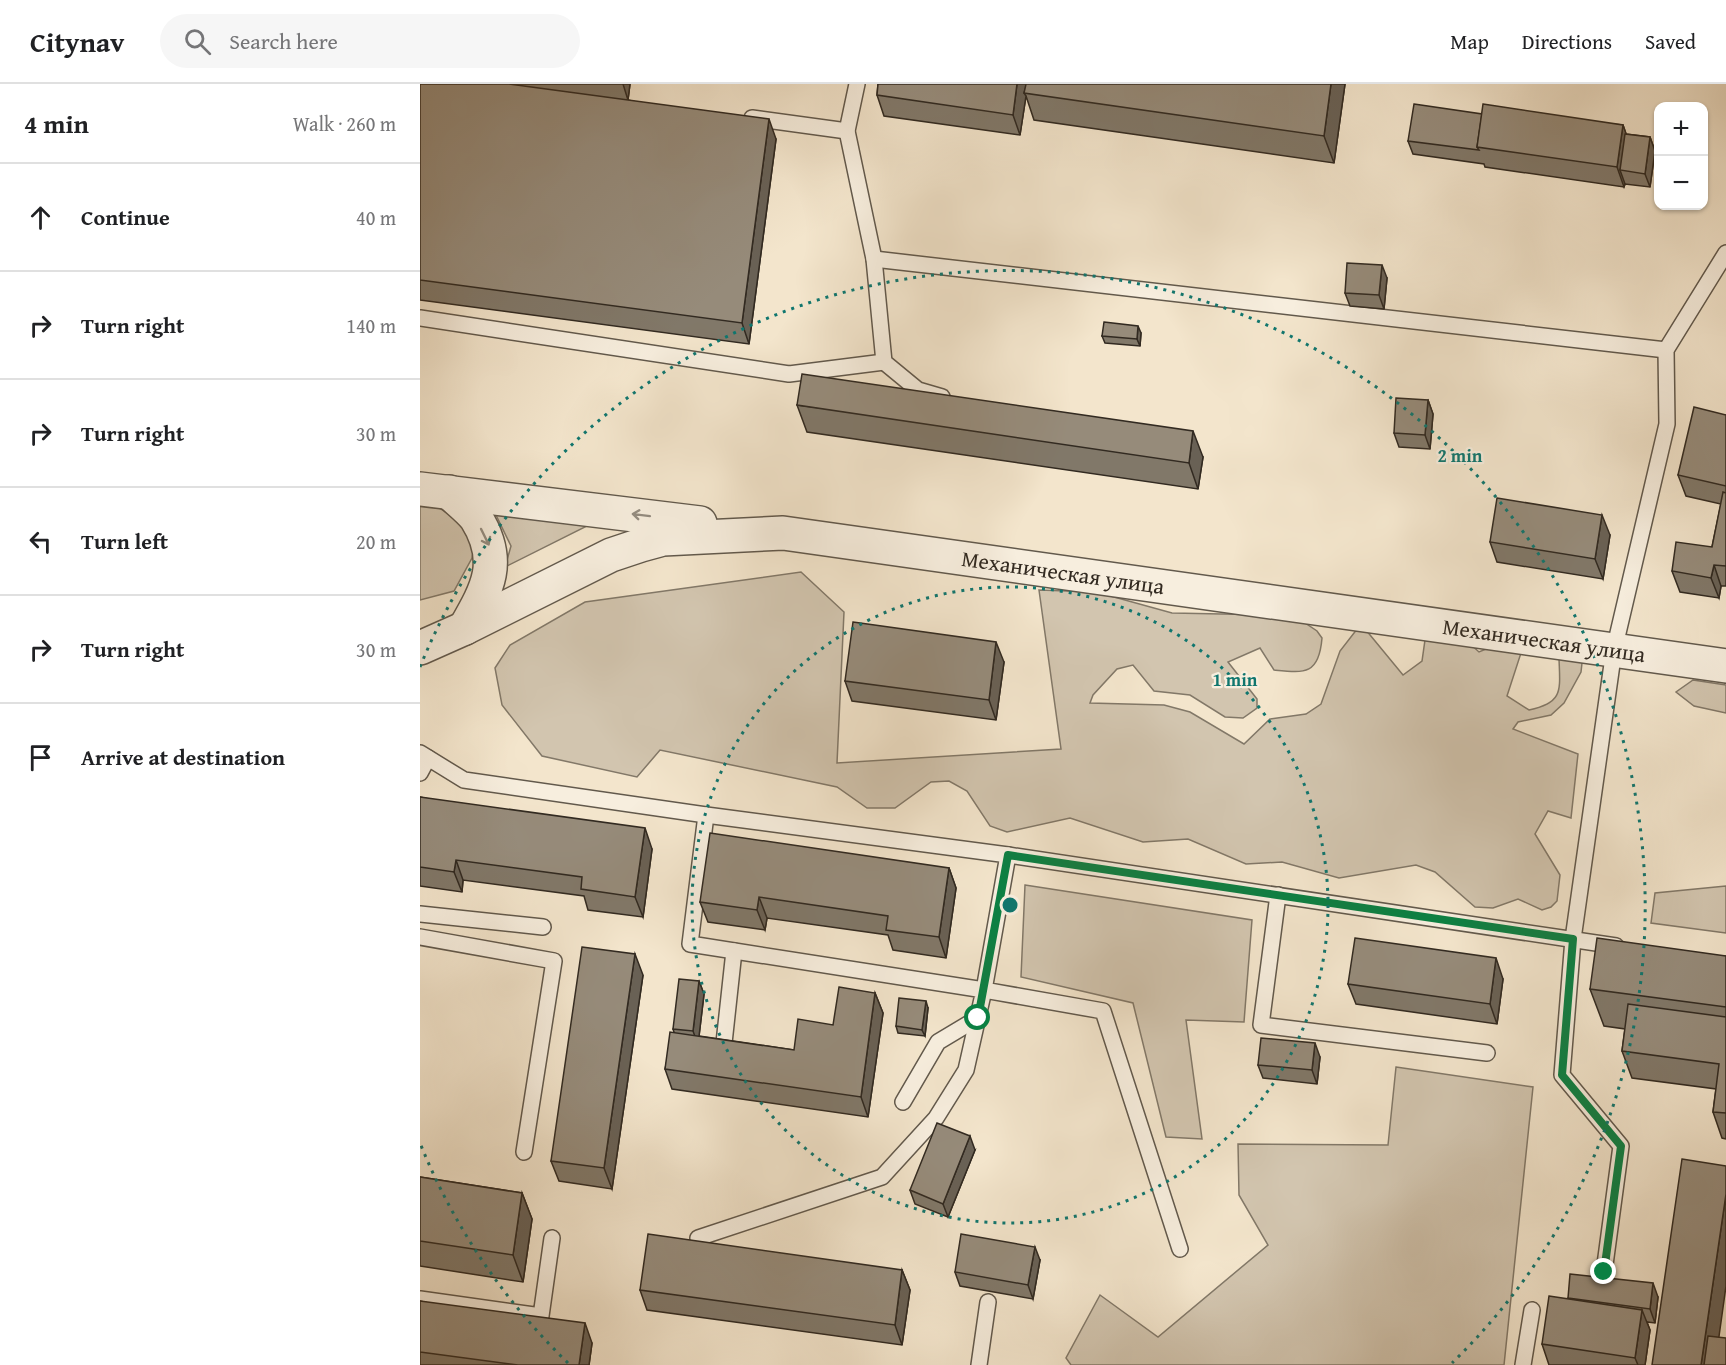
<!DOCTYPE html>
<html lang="en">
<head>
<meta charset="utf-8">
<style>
	body { margin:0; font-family:"Gentium Book Plus",serif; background:#f6f6f6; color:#202124 }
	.controls { position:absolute; right:18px; top:18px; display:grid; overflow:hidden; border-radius:12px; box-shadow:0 2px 4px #0004 }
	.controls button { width:54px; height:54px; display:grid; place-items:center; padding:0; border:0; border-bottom:2px solid #e0e0e0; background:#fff; color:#202124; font:30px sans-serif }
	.stop { position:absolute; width:18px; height:18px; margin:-14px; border:4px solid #0b8043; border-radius:50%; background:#fff }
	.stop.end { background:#0b8043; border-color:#fff; box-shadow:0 2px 6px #0008 }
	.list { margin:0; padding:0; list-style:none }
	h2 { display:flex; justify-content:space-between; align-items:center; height:78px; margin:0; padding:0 24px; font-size:26px }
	h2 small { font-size:20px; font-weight:400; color:#757577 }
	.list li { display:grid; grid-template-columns:39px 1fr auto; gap:18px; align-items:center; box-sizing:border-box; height:108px; padding:0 24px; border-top:2px solid #e0e0e0 }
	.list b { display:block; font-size:22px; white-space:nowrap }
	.list em { font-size:20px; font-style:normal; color:#757577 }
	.icon { flex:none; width:33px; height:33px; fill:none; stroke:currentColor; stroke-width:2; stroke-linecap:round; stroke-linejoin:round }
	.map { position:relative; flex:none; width:1306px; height:1281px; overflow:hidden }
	header { display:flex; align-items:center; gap:36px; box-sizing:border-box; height:84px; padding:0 30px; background:#fff; border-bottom:2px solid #e0e0e0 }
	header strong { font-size:28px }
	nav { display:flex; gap:33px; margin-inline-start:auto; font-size:21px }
	.search { width:420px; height:54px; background:#f6f6f6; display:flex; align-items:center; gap:15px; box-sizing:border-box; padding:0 21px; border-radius:33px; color:#757577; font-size:22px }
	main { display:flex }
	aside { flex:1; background:#fff }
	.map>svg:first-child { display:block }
</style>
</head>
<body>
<header>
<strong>Citynav</strong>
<div class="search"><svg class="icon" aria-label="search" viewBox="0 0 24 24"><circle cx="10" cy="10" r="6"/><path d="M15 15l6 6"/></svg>Search here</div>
<nav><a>Map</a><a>Directions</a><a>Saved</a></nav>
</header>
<main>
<aside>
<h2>4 min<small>Walk · 260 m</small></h2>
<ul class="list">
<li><svg class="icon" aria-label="ahead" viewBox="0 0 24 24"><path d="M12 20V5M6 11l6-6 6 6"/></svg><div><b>Continue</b></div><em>40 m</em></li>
<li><svg class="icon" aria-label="right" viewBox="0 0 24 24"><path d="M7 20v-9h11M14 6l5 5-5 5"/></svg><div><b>Turn right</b></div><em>140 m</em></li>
<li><svg class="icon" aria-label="right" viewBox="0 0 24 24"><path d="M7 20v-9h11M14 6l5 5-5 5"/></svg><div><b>Turn right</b></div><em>30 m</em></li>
<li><svg class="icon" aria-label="left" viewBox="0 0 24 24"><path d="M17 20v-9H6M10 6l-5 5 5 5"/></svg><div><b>Turn left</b></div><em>20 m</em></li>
<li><svg class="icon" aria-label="right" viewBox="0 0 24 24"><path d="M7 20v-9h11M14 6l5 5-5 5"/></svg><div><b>Turn right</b></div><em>30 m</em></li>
<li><svg class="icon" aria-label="arrive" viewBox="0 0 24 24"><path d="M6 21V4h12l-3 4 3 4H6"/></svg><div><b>Arrive at destination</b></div></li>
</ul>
</aside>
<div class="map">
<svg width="1306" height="1281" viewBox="0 0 1306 1281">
	<rect width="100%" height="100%" fill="#f3e5cc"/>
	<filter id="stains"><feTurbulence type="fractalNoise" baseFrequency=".00333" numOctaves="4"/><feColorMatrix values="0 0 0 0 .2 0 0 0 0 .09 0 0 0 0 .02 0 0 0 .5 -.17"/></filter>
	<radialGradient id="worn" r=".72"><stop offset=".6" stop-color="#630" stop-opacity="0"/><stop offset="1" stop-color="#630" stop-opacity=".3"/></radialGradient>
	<!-- green -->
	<g fill="#d2c5af" stroke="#827868" stroke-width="1.5">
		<path d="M0,417c21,2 41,24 55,39l-3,18 -18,33 -34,9z"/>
		<path d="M75,429l94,12 -84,42 6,-21z"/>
		<path d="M381,488l43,40 -7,151 224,-14 -22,-159 57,2 76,21 104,2 26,6 15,10 5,7c-3,37 -17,35 -48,32l-14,-22 -32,14 29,37v9l-14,10 -18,-1 -35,-22 -36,-4 -21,-26 -16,4 -24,26 -3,8 74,2 26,7 54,32 26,-25 36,-5 15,-10 19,-53 21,-27 42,51 19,-14 5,-35 12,-10 40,36 32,-13 10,14 -14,43 22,14c35,-7 31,-20 30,-52l13,-9 10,14 -1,9 -17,31 -13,12 -33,7 -5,7 65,25 -7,64 -23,-7 -13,23 25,41 -3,26 -6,6 -9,3 -24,-11 -25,9 -18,-1 -40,-35 -19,-7 -77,13 -57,-16 -36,2 -58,-25 -45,3 -73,-24 -63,14 -17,-6 -23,-35 -18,-10 -18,1 -36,26h-28l-30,-21 -177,-37 -23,27 -95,-21 -40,-51 -7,-37 15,-23 75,-43z"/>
		<path d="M1273,596l33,5v28l-32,-7 -18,-14z"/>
		<path d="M605,801l227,35 -8,102 -58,-2 16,119 -36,-2 -33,-134 -112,-26z"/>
		<path d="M1306,802v47l-75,-10 4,-30z"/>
		<path d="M976,983l137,20 -29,278h-433l-5,-7 34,-63 58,42 110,-92 -29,-50 -1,-51 150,1z"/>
	</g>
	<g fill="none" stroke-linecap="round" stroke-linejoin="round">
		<!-- service casing -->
		<g stroke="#62594c" stroke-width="18">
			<g id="service">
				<path d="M437,0l-10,47 27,128 10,103 34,28 24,7"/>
				<path d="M332,34l95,13"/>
				<path d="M454,175l792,91"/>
				<path d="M0,234l369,56 95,-12"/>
				<path d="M0,669l44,27 242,35 302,40 -24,135 119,21 77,238"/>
				<path d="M0,689l8,-15"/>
				<path d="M588,771l608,91"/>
				<path d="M858,811l-17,130 226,28"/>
				<path d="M0,830l123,13"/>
				<path d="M0,853l134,24 -30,191"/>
				<path d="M304,959l10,-92"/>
				<path d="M483,1018l35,-60 40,-24"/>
				<path d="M278,1154l184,-61 54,-59 30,-48 18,-80 -294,-46 16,-129"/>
				<path d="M1184,1188l17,-126 -59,-71 11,-136 41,-289 53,-226 -1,-74 60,-97"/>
				<path d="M0,1215l121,17 11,-78"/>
				<path d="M559,1281l9,-63"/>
				<path d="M1103,1281l9,-55"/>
			</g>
		</g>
		<!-- tertiary casing -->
		<g stroke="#62594c" stroke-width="36">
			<g id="tertiary">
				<path d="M0,405l280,34"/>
				<path d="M29,408c8,8 20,17 27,26 27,43 12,70 -11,110"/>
				<path d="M0,564l45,-20 146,-73 30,-10 22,-6 120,-6 943,133"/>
			</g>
		</g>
		<!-- service -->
		<use href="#service" stroke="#f7eede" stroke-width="15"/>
		<!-- tertiary -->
		<use href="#tertiary" stroke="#f7eede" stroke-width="33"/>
	</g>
	<!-- wall -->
	<g fill="#817869" stroke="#322a21" stroke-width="1.5">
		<path d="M0,0h210l-2,16 148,39 -27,205 -329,-44z"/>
		<path d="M458,0h467l-11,79 -300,-43 -8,-24 -6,39 -136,-19 -7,-21z"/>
		<path d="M1062,30l141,11 3,9 24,3 5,14 -5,36 -25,-3 -1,3 -139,-20 -1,-3 -71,-10 -5,-13z"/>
		<path d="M967,194l-3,31 -34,-3 -5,-13z"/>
		<path d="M721,249l-1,13 -35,-3 -3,-7z"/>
		<path d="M1008,316l5,14 -3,35 -31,-2 -5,-14z"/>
		<path d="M377,321l406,52 -5,32 -391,-57z"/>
		<path d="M1306,331v171h-5l-2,12 -39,-6 -8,-21 40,-24 9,-43 -35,-8 -8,-21z"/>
		<path d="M1190,451l-7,44 -106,-17 -7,-20z"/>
		<path d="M584,578l-8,58 -144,-19 -7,-20z"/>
		<path d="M0,713l232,52 -9,68 -55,-7 -4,-14 -121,-16 -1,12 -42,-6z"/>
		<path d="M529,784l7,20 -10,70 -53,-8 -5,-15 -121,-17 -2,12 -57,-8 -8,-20z"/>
		<path d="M1306,872v183l-4,-1 -9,-26 3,-23 -84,-11 -10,-27 3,-22 -21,-3 -14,-37z"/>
		<path d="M223,891l-31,214 -53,-8 -8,-20z"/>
		<path d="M1083,895l-6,45 -141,-20 -8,-20z"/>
		<path d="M279,897l5,13 -5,42 95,14 39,-25 42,-32 8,20 -15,104 -196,-28 -7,-20 9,-37 -1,-3z"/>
		<path d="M508,924l-3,28 -27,-3 -2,-7z"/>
		<path d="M900,973l-3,27 -54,-6 -5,-13z"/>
		<path d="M555,1066l-27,67 -33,-13 -5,-14z"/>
		<path d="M0,1093l102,16 10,26 -9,63 -103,-16z"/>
		<path d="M620,1176l-7,39 -73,-13 -5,-14z"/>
		<path d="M482,1186l8,20 -8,55 -255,-35 -7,-20z"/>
		<path d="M1238,1213l-3,26 -8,-1 3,8 -5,35h-96l-7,-21 26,-46z"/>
		<path d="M0,1217l172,42 -3,22h-169z"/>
	</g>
	<!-- shaded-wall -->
	<g fill="#696155" stroke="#322a21" stroke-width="1.5">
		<path d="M203,0h7l-2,16z"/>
		<path d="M597,0h10l-3,9 2,3 -6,39 -7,-20z"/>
		<path d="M911,0h14l-11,79 -10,-27z"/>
		<path d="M349,35l7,20 -27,205 -7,-21z"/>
		<path d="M1203,41l7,20 -10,25 5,14 -1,3 -7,-20z"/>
		<path d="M1230,53l5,14 -5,36 -5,-13z"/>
		<path d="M962,181l5,13 -3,31 -5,-14z"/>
		<path d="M718,242l3,7 -1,13 -3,-7z"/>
		<path d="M1008,316l5,14 -3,35 -5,-14z"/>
		<path d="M773,347l10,26 -5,32 -9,-26z"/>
		<path d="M1182,431l8,20 -7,44 -8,-20z"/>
		<path d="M1294,481l7,21 -2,12 -8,-20z"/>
		<path d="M576,558l8,20 -8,58 -7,-20z"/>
		<path d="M225,744l7,21 -9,68 -8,-20z"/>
		<path d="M36,776l7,20 -1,12 -8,-20z"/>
		<path d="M529,784l7,20 -10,70 -7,-21z"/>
		<path d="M339,813l8,21 -2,12 -8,-20z"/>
		<path d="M215,870l8,21 -31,214 -8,-21z"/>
		<path d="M1076,874l7,21 -6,45 -7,-20z"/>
		<path d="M279,897l5,13 -6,51 -5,-14z"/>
		<path d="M455,909l8,20 -15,104 -7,-20z"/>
		<path d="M506,917l2,7 -3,28 -3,-6z"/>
		<path d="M895,959l5,14 -3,27 -5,-14z"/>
		<path d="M550,1052l5,14 -27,67 -5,-13z"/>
		<path d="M102,1109l10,26 -9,63 -10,-27z"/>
		<path d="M1306,1110v92l-11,79h-14z"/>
		<path d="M615,1163l5,13 -7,39 -5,-14z"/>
		<path d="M482,1186l8,20 -8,55 -7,-20z"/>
		<path d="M1233,1199l5,14 -3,26 -5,-14z"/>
		<path d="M1222,1226l8,20 -5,35h-7l-3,-7z"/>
		<path d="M165,1239l7,20 -3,22h-10z"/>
	</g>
	<!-- building -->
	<g fill="#968b7a" stroke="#322a21" stroke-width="1.5">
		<path d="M0,0h89l260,35 -27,204 -322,-43z"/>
		<path d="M458,0h139l-4,31 -136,-20z"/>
		<path d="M606,0h305l-7,52 -300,-43z"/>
		<path d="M994,20l68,10 -5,33 2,3 -71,-9z"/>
		<path d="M1063,20l140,21 -6,42 -140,-20z"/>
		<path d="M1205,50l25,3 -5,37 -25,-4z"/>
		<path d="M927,179l35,2 -3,30 -34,-2z"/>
		<path d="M684,238l34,4 -1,13 -35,-3z"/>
		<path d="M382,290l391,57 -4,32 -392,-58z"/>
		<path d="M976,314l32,2 -3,35 -31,-2z"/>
		<path d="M1274,323l32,8v71l-48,-11z"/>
		<path d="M1303,408l3,1v73l-12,-1 -3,13 -39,-7 4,-29 36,5z"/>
		<path d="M1077,414l105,17 -7,44 -105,-17z"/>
		<path d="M433,538l143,20 -7,58 -144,-19z"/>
		<path d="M0,713l225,31 -10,69 -54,-8 1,-12 -126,-17 -2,12 -34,-5z"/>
		<path d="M290,749l239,35 -10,69 -53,-7 2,-14 -129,-19 -2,13 -57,-8z"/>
		<path d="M935,854l141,20 -6,46 -142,-20z"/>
		<path d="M1177,854l129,18v51l-136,-18z"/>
		<path d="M162,863l53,7 -31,214 -53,-7z"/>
		<path d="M259,895l20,2 -6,50 -20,-2z"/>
		<path d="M419,903l36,6 -14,104 -196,-28 5,-37 124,18 4,-31 35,6z"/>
		<path d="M479,914l27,3 -4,29 -26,-4z"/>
		<path d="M1208,920l98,13v96l-13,-1 6,-48 -97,-13z"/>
		<path d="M841,954l54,5 -3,27 -54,-5z"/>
		<path d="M517,1039l33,13 -27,68 -33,-14z"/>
		<path d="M1262,1075l44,7v28l-25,171h-49z"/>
		<path d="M0,1093l102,16 -9,62 -93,-14z"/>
		<path d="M228,1150l254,36 -7,55 -255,-35z"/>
		<path d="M541,1150l74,13 -7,38 -73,-13z"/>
		<path d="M1150,1190l83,9 -3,26 -82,-11z"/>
		<path d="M1129,1212l93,14 -7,48 -93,-14z"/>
		<path d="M0,1217l165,22 -6,42h-61l-98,-13z"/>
		<path d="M1288,1252l18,2v27h-22z"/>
	</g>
	<!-- one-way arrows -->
	<defs><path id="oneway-shaft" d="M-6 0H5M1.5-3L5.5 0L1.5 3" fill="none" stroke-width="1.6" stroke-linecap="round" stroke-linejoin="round" transform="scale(1.5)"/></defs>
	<g stroke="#948c80">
		<use href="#oneway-shaft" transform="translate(221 431) rotate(-173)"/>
		<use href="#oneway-shaft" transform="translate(65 453) rotate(64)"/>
	</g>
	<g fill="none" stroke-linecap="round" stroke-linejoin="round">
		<!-- route -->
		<path stroke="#0b8043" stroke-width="8" d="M558,934l30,-163 565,84 -11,136 59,71 -17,126"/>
	</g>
	<!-- distance rings -->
	<g fill="none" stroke="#0f766e" stroke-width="3" stroke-dasharray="3 6">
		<circle cx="590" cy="821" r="318"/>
		<path d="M148 1279A636 636 0 0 1 0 1059M0 583A636 636 0 1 1 1032 1279"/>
	</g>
	<g text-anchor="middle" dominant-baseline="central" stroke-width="4.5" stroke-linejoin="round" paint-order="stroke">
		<!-- street labels -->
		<g font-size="22" fill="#322a21" stroke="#f7eede">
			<text transform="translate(643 488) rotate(8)">Механическая улица</text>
			<text transform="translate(1124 556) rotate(8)">Механическая улица</text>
		</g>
	</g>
	<circle cx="590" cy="821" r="9" fill="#0f766e" stroke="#f7eede" stroke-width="3"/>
	<g font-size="18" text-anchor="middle" font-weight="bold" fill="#0f766e" stroke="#f7eede" stroke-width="4.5" stroke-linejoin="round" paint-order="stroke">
		<text x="1040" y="378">2 min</text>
		<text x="815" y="602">1 min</text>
	</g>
	<rect width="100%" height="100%" filter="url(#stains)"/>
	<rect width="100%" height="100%" fill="url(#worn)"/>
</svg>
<div class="controls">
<button>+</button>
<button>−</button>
</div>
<div class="stop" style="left:558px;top:934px"></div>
<div class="stop end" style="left:1184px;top:1188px"></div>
</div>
</main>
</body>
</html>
